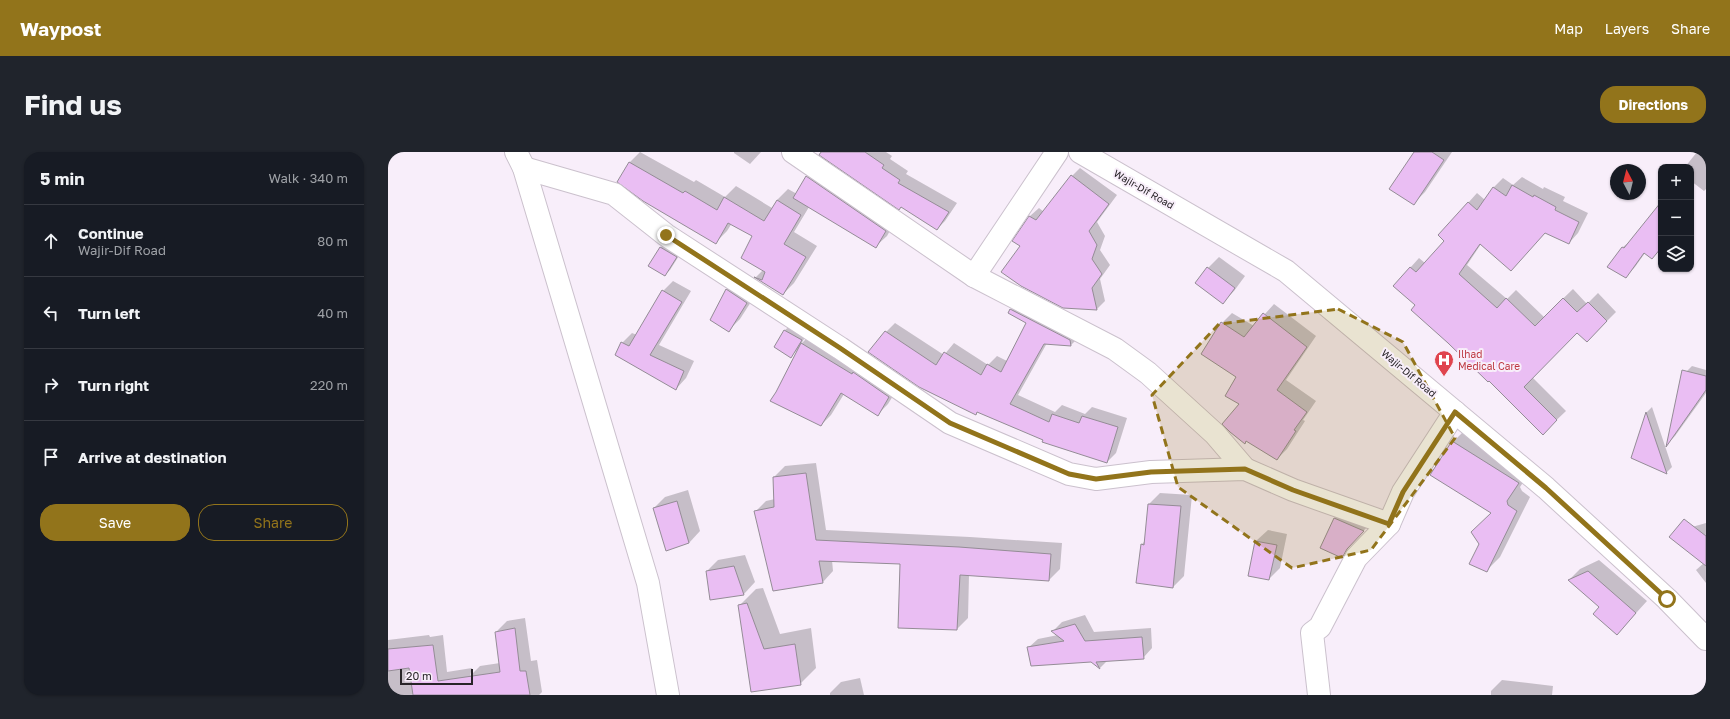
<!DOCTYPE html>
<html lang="en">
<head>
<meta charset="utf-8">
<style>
	body { margin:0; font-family:"Golos Text",sans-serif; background:#20242c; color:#f1f3f6 }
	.controls { position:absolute; right:12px; top:12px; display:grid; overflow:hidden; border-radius:8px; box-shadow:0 1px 3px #0004 }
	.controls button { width:36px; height:36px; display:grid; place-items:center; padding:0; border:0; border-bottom:1px solid #363941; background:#171b24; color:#f1f3f6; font:20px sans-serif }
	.compass { position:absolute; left:1222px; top:12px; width:36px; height:36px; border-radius:50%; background:#171b24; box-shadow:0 1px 3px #0004; rotate:353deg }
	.scale { position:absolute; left:12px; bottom:10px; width:73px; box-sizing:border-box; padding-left:4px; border:2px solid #282428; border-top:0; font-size:11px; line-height:14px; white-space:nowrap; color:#282428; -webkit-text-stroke:3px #f8eefa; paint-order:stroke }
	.stop { position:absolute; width:12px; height:12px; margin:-9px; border:3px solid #92741b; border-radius:50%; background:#fff }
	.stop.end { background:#92741b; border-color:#fff; box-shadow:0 1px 4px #0008 }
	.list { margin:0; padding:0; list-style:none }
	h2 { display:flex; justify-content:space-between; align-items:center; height:52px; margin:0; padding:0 16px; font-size:17px }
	h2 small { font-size:13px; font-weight:400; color:#9ea1a6 }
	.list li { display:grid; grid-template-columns:26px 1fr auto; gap:12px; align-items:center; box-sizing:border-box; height:72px; padding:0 16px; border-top:1px solid #363941 }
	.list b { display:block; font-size:15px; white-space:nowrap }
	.list p { margin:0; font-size:13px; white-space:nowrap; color:#9ea1a6 }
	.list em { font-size:13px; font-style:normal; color:#9ea1a6 }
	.actions { display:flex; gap:8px; padding:12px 16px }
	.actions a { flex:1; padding:9px 0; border:1px solid #92741b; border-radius:16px; text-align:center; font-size:14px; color:#92741b }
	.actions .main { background:#92741b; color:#fff }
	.icon { flex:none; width:22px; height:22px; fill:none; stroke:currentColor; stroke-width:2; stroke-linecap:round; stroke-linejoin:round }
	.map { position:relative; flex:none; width:1318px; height:543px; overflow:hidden; border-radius:16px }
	header { display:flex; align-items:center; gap:24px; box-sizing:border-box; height:56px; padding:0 20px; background:#92741b; color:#fff }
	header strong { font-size:19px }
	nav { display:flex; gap:22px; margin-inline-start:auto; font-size:14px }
	.intro { display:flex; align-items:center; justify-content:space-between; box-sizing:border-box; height:96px; padding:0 24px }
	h1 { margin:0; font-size:28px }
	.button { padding:10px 18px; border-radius:16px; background:#92741b; color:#fff; font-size:14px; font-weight:700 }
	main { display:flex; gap:24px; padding:0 24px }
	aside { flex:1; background:#171b24; border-radius:16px; box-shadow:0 1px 3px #0004 }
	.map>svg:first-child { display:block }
</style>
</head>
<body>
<header>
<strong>Waypost</strong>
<nav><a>Map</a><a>Layers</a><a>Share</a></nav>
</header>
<div class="intro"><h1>Find us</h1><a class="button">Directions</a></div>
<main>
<aside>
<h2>5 min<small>Walk · 340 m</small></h2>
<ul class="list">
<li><svg class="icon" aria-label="ahead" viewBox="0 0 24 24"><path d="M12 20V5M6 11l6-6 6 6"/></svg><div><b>Continue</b><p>Wajir-Dif Road</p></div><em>80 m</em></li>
<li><svg class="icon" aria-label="left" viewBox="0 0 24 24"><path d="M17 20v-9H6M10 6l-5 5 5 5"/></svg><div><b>Turn left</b></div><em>40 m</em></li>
<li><svg class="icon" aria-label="right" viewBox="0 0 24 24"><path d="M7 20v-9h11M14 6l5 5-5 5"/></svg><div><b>Turn right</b></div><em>220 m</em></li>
<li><svg class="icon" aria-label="arrive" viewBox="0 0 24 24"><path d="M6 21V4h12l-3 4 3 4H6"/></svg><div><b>Arrive at destination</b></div></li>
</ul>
<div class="actions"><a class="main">Save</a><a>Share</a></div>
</aside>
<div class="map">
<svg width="1318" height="543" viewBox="0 0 1318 543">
	<rect width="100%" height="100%" fill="#f8eefa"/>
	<!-- shadow -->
	<g fill="#0003">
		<path d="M252,0l54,30 2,-2 29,17 11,-11 36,22 5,-8 11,-11 9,5 10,-17 11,-11 78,54 -9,16 -11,10 -67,-39 -15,25 23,14 -23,37 -11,11 -27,-17 7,-7 -10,-35 -21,-12 -5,8 -11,11 -98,-60 12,-20z"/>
		<path d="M346,0h27l-11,12 -16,-11z"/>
		<path d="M432,0h66l6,4 -2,3 18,12 -2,3 51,29 -12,18 -8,8z"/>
		<path d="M1027,0h37l-27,40 -11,11z"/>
		<path d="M1309,0h9v37l-2,2 -13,-10v-14h-6z"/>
		<path d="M692,16l37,27 -20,27 8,14 -5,14 10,15 -10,14 5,22 -8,8 -34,-3 -42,-60 -7,-5 16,-25 9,-8 5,4 28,-36z"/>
		<path d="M1134,25l21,12 1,-2 21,10 -2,4 25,12 -10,20 -9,10 -24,-11 -64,12 -14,21 40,34 9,-9 28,27 29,-28 14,15 11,-11 18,19 -29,29 -10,-9 -45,45 34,34 -23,22 -127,-128 -6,-37 9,-10 6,5 20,-22 23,-38 9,-10 8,7 9,-13 9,-9 10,7z"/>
		<path d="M1273,52v44l-9,10 -7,-5 -10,14 -9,9 -17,-9 14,-20 10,-8z"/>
		<path d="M278,90l16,9 -12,19 -6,5 -4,-27z"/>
		<path d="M831,105l26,19 -11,15 -11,11 -15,-34z"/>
		<path d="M350,126l20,13 -18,28 -11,11 -18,-10 16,-31z"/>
		<path d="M285,129l18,10 -32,54 35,16 -8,17 -10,11 -54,-46 10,-10 5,2 26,-44z"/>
		<path d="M632,148l60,36 -9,9 -24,-2 -29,52 37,17 7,-7 23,9 7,-7 35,11 -11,35 -9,9 -63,-23 -158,-107 9,-9 49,32 10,-12 34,22 9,-9 10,5 20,-39 -17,-10z"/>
		<path d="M886,152l42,32 -30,44 30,21 -13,19 2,1 -18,28 -10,10 -37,-56 -2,-27 -16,-53 10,-10 22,13z"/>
		<path d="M403,173l16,9 -6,10 11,-11 87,53 -11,18 -10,10 -34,-20 -13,21 -10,10 -44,-33 22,-44 -8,8 -16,-9 10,-17z"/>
		<path d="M1304,214l14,4v23l-31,43 -8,8 15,-68z"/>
		<path d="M1264,255l20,60 -6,6 -34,-16 15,-45z"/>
		<path d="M1079,276l65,41 -12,18 2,4 8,6 -30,60 -14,14 -6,-27 12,-31 -39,-71z"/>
		<path d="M428,311l10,67 144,7 92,6 -2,26 -11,11 -80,-5 -1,43 -11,11 -56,-66 -69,-3 1,11 -10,11 -68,-70 11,-11 9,-2 -1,-22 11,-11z"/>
		<path d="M300,338l12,41 -11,12 -35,-35 11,-11z"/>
		<path d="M772,341l32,2 -8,81 -11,11 -36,-5 5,-38 3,-3 4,-37z"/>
		<path d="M952,361l29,12 -17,18 -10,14 -8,-39z"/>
		<path d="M1318,371v60l-10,-13 8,-7 -19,-34z"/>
		<path d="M880,378l19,4 -7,34 -11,11 -13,-38z"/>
		<path d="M357,403l10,27 -11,12 -33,5 -4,-28 11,-11z"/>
		<path d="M1211,408l48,41 -30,33 -17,-27 -31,-27 11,-11z"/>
		<path d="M375,436l17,46 31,-6 5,40 -16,16 -49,6 -11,-85 16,-16z"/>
		<path d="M697,463l9,17 57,-4 1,20 -9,10 -35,2 -8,8 -8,-7 -64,-13 10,-9 20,-4 -5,-4 9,-9z"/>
		<path d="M137,466l6,43 6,-1 5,32 -3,3h-151v-55l41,-5 1,2 13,-2 4,37 25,-4 -2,8 10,-10 20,-3 -4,-31 11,-11z"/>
		<path d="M472,526l4,17h-34v-2l11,-11z"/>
		<path d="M1114,528l51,6 -1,9h-61v-4z"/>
	</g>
	<!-- building -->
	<g fill="#eabef3" stroke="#948c96">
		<path d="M433,0h44l19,13 -2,3 18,12 -2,3 51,29 -12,18 -36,-23 -2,3 -80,-55z"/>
		<path d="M1026,0h18l12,8 -30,45 -25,-16z"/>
		<path d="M241,10l54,31 2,-2 32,19 7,-13 40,24 13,-21 24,15 -17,29 22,13 -23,38 -29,-18 8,3 3,-8 -24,-14 11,-22 -24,-13 -12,21 -73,-43 -26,-19z"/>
		<path d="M683,23l38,29 -20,27 8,14 -5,14 10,15 -10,14 5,22 -34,-2 -42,-22 -20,-14 19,-26 -8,-5 17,-25 7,4z"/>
		<path d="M418,24l80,55 -10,17 -83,-50z"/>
		<path d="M1124,33l21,12 1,-2 22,12 -1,3 24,12 -10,22 -24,-11 -34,38 -31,-27 -21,30 38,34 9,-10 29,28 28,-28 14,14 11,-10 19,19 -20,21 -10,-9 -53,54 33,33 -14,15 -54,-54 -1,1 -40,-39 -37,-33 4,-5 -22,-19 17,-19 6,5 28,-31 -6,-6 30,-33 9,8 16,-23 13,9z"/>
		<path d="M1273,50v46l-9,11 -8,-6 -18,25 -19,-11 15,-20 2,1z"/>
		<path d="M272,95l17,10 -12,19 -17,-10z"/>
		<path d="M819,115l28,21 -12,16 -28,-21z"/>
		<path d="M338,137l21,14 -18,29 -19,-12z"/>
		<path d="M274,138l20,12 -32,53 34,16 -8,19 -61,-35 6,-13 8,4z"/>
		<path d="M622,157l60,31 1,6 -27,-2 -34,60 39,18 3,-8 27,9 3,-7 36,11 -11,36 -65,-21 1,-2 -66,-28 -1,3 -57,-28 -51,-35 17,-21 51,34 8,-13 37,23 6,-11 14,8 25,-49 -18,-10z"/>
		<path d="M875,161l44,34 -30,43 30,22 -13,18 2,1 -19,29 -31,-19 -1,3 -15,-12 -8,-8 17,-20 -14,-8 11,-19 -35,-23 20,-32 23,15z"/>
		<path d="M396,178l18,10 -11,18 -17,-11z"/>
		<path d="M413,191l51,31 1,-2 36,25 -11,19 -37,-23 -20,33 -51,-25 6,-9z"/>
		<path d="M1294,218l24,6v14l-40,57z"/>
		<path d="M1258,260l21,62 -36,-16z"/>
		<path d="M1064,289l67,42 -12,18 1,4 9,6 -30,61 -18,-8 10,-20 -8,-12 20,-19 -61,-38z"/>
		<path d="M418,321l10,67 143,7 92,7 -2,27 -89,-6 -3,55 -59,-2 2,-64 -81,-3 4,22 -50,8 -19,-80 20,-4 -1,-30z"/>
		<path d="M289,349l12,42 -23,8 -13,-43z"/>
		<path d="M760,352l33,2 -8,82 -37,-5 5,-39 3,1z"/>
		<path d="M946,366l30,13 -17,18 -5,9 -22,-10z"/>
		<path d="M1296,367l22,17v30l-37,-29z"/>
		<path d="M867,389l22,4 -8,35 -21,-4z"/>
		<path d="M346,414l10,29 -34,5 -4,-29z"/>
		<path d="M1200,419l48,42 -19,22 -24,-21 6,-7 -31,-27z"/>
		<path d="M359,451l17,46 31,-5 6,41 -50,7 -13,-87z"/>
		<path d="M687,472l10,17 57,-4 2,22 -48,3 4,7 -9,-7 -60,4 -4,-19 37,-6 -13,-10z"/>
		<path d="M127,476l5,43h6l4,24h-117l-4,-27 -21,3v-22l45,-4 5,36 62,-9 -5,-40z"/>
	</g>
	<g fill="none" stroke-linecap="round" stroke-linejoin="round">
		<!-- minor casing -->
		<g stroke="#cbc1cd" stroke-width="24">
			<g id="minor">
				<path d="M128,0l8,16 124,415 20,112"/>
				<path d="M405,0l181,124 141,73 33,24 67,61 30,35"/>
				<path d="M136,16l90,26 52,41 174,113 110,75 119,51 27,5 55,-7 94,-3 48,21 96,34"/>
				<path d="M586,124l83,-124"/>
				<path d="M931,543l-7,-62 8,-6 36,-69 33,-34 14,-32 52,-80"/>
			</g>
		</g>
		<!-- major casing -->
		<g stroke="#cbc1cd" stroke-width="24">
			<path id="major" d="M692,0l206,119 260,217 121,111 39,40"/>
		</g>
		<!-- minor -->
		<use href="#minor" stroke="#fff" stroke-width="22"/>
		<!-- major -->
		<use href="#major" stroke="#fff" stroke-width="22"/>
	</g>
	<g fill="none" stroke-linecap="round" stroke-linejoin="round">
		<!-- route -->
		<path stroke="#92741b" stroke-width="5" d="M278,83l174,113 110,75 119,51 27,5 55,-7 94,-3 48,21 96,34 14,-32 52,-80 91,76 121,111"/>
	</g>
	<!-- marked area -->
	<path fill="#92741b" fill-opacity="0.2" stroke="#92741b" stroke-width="3" stroke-dasharray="8 5" stroke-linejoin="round" d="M950,157l65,33 52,96 -84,112 -79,18 -114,-81 -26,-92 67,-71z"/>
	<!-- icons -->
	<defs>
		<g id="hospital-pin" transform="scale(1)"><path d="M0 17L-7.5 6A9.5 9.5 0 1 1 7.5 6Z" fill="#e0444e" stroke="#f8eefa"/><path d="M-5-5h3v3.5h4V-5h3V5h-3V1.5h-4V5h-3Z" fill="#fff"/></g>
	</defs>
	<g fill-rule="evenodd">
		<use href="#hospital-pin" x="1056" y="208"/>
	</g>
	<g text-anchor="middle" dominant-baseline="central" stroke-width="4" stroke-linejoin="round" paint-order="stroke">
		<!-- street labels -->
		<g font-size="10" fill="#282428" stroke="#f8eefa">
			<text transform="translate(756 37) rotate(30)">Wajir-Dif Road</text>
			<text transform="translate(1021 221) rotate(40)">Wajir-Dif Road</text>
		</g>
		<!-- health labels -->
		<g font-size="10" fill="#be3a42" stroke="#f8eefa" text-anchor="start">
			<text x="1070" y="202">Ilhad<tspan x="1070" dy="12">Medical Care</tspan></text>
		</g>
	</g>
</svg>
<div class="controls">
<button>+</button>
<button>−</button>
<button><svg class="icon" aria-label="layers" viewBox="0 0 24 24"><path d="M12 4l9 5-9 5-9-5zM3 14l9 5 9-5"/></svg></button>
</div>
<svg class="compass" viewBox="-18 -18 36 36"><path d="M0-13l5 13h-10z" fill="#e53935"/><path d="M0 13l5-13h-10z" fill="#9ea1a6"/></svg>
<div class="scale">20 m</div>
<div class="stop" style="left:1279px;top:447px"></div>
<div class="stop end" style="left:278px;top:83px"></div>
</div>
</main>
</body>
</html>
